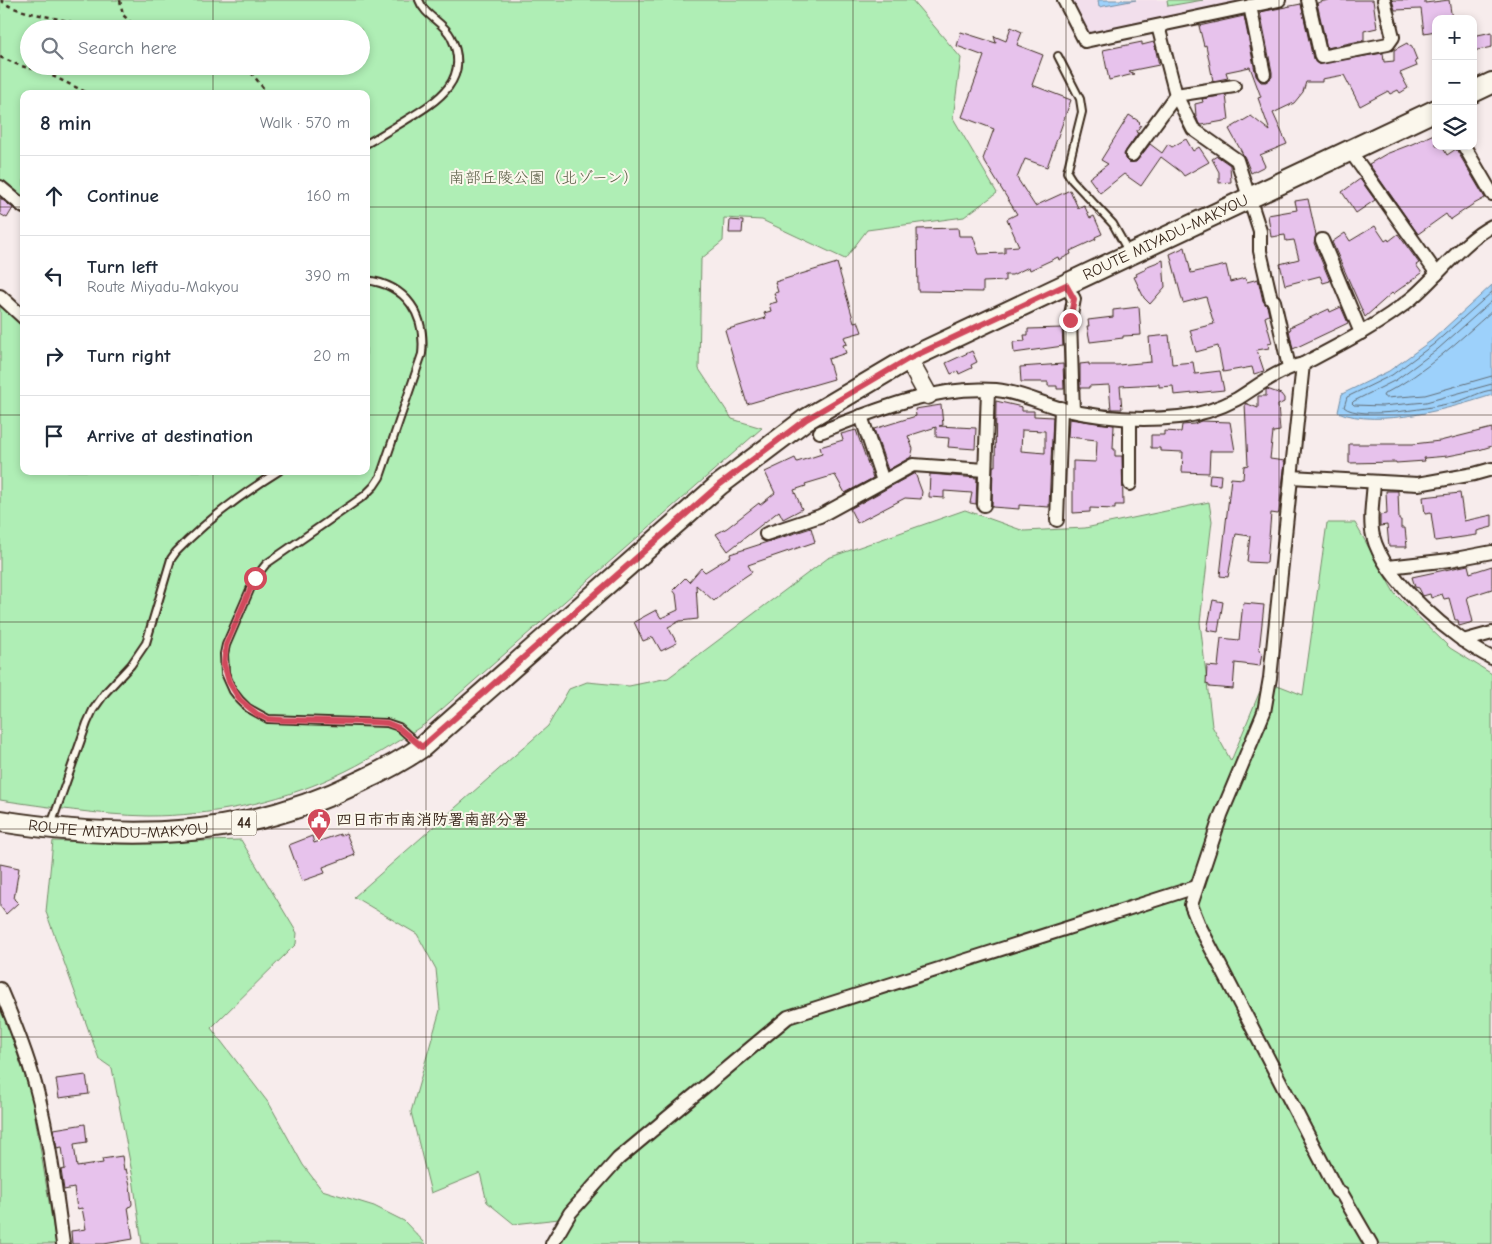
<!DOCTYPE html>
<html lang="en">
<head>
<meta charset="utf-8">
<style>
	body { margin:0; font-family:"Comic Neue","Klee One",sans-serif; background:#f6f6f7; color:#1f2937 }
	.controls { position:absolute; right:15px; top:15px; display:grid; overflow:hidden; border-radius:10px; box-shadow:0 2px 8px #0003 }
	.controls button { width:45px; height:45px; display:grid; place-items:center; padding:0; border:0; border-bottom:1px solid #e0e1e3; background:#fff; color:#1f2937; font:25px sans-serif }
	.stop { position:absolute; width:15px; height:15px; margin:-11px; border:4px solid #d1495b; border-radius:50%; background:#fff }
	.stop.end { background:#d1495b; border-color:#fff; box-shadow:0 1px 5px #0008 }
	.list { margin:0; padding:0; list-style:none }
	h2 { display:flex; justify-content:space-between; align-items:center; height:65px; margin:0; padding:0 20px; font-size:21px }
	h2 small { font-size:16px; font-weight:400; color:#747a83 }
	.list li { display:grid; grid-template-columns:32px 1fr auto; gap:15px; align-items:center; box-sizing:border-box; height:80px; padding:0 20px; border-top:1px solid #e0e1e3 }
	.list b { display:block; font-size:19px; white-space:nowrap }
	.list p { margin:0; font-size:16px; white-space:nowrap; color:#747a83 }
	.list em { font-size:16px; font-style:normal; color:#747a83 }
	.icon { flex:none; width:28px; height:28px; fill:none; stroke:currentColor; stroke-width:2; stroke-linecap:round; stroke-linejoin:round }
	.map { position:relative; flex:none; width:1492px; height:1244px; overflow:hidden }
	.search { position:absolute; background:#fff; box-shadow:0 2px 8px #0003; left:20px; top:20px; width:350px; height:55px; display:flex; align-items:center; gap:12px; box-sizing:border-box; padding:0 18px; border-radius:28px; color:#747a83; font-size:19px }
	.panel { position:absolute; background:#fff; box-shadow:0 2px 8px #0003; left:20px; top:90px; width:350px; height:385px; border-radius:10px }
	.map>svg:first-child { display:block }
</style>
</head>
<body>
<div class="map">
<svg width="1492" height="1244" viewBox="0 0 1492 1244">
	<rect width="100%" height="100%" fill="#f7ecec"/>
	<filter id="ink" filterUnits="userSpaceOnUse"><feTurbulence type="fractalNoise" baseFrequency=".02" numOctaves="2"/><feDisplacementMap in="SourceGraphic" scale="10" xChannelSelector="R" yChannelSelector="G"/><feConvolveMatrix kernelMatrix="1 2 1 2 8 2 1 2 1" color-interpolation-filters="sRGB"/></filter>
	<g filter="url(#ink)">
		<!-- built -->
		<path fill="#f2dfec" d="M1072,0h182l-165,35z"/>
		<!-- green -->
		<g fill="#afeeb5" stroke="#758c6a" fill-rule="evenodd">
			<path d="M0,0h912l49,58 -8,60 44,75 -33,24 -97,13 -22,29 -83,-39 -38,-2 -1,23 -22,18 -2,110 33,50 30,9 -337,296c-30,19 -60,39 -92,53 -57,26 -123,39 -185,39 -50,-1 -99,-9 -148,-16v-499l24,24v146h342v-377h-342v104l-24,-19zM29,29h332v37h-332z"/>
			<path d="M1167,0h36l-35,6z"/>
			<path d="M1209,502l3,19 -12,101 12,104 19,35 29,-70 20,-5 23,9 24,-172h28l40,71 55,54 42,26v570h-934l10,-26 -54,6 -27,-22 -7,-29 -49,20 -20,-81 29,-102 -4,-41 -19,-35 -63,-37 194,-171 21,-37 18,-7 42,4 39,-8 160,-120 137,-48 59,21 61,-3z"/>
			<path d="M241,840l56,93 -1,11 -85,84 59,77 33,60 19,25 52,16 30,15 22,23h-284l-9,-66 -21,-110 -13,-9 -53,-147 7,-71 76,2z"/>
			<path d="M0,1002l32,96 24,146h-56z"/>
		</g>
		<!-- water -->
		<g fill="#9dd1fb" stroke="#768ea3">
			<path d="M1098,0h38l-37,7z"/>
			<path d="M1492,285v110c-40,13 -114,34 -154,17l4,-18 47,-23 43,-31z"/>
		</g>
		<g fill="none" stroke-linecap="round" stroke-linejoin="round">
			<!-- shore -->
			<g stroke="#626d76" stroke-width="1">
				<path d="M1492,292l-58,52 -42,31 -45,22 -3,10c14,14 95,0 115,-6 11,-3 22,-10 33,-11"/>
				<path d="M1492,301l-54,48 -42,31 -42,21 -2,2 2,2 28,1 44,-4 66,-18"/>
				<path d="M1492,311c-34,30 -67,62 -108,83l-1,2 3,2 39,-3 67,-19"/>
			</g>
		</g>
		<!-- building -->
		<g fill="#e7c2ec" stroke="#3b2a1e" fill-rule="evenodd">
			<path d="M1328,0h45l4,28 -13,3v9l-37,8 -10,-45z"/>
			<path d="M1392,0h33v3l24,-3 3,19h-16v12l-12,2 -3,-24 -26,1z"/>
			<path d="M1301,4l12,55 5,5 65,-11 1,9 10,-1v-11l13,-7 2,3 2,-1 6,15 -2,1 2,5 -17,7 8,15 -8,5 -2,-3 -8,4 -2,-3 -28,15 -16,-31 -22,4v3h-16l-3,10 -9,11 -21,10 14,31 -27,11 5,11 -14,7 -6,-15 -16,-29 22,-13 19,15 -12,-33 3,-1 -11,-30 -24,5 2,6 -15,3 -7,-36 -2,1 -5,-20 45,-10 12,60 5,6h5l6,-5v-5l-12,-60z"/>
			<path d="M1011,27l11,5 -5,13 26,10 -11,30 39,15 -24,67 -22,-8 -8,19 18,28 35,-16 8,18 6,-3 6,13 4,-2 8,18 -7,3 1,2 -26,12 1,3 -12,6 -1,-3 -28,13 -1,-3 -17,8h-7v6l-22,1v10l-65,-1 -1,-62 41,-1 1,8h14l6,18 26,-1v-6l14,-1 -12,-27 10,-5 -34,-55 11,-30 -32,-12 22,-61 -27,-10 4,-14 35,11 -2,-7 12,5z"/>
			<path d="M1492,32v15l-19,4v-15z"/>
			<path d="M1142,42v3l12,-3 5,23 -30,6 5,3 -25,6 -6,-30z"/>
			<path d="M1226,95l3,25 -27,5 -3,-1 -3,-8 -1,-12 8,-2 -1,-3z"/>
			<path d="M1129,115l11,7 -1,1 2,2 -5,7 2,1 -14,21 1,5 3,3h8l14,-18 12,9 6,-9 4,3 14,-8 7,12 6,-4 10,15 -25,14 -3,-4 -20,-15 -20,29 -17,-12 -24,19 -11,-15 19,-14 -7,-4z"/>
			<path d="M1436,133v13h6l5,9 9,-6 29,49 -13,7 -22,15 -4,-6 -28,20 -49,-70 17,-10 26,-10z"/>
			<path d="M1217,156l13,9 1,17 -12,1v-11l-7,-13z"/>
			<path d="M1360,179l15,21 -19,13 -14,-21z"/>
			<path d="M0,198l13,10 -6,10 -7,-4z"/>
			<path d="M1308,199l8,36 -2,8 16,38 -7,2 -3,-7 -35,9 -5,-21 19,-5 -5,-19 -8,1 -1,-6 -14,2 -3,-22 29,-5 -2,-9z"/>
			<path d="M730,220l13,1 -1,12h-13z"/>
			<path d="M1375,226l10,15 3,-2 1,2 9,-7 21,29 -3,2 6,8 -29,21 -1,-1 -27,24 -33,-75 13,-9 5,8z"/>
			<path d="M1185,247l6,26 35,-8 4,17 15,-4 2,4 11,-3 5,22 4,5 2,9 -4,2 7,26 -4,1 1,4 -12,2 7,21 -10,3 -2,-7 -29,5 -5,-26 -22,6 -6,-22 24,-6 -8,-27 -23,6 -13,-49z"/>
			<path d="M1163,260l2,27 -15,17 -6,-6 -10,-21 3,-1 -1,-2 10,-5 -1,-2z"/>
			<path d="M837,263l17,59 4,-1 4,11 -18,5 3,7 -4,1 3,8 -18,6 6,20 -87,25 -22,-74 41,-12 -2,-5 7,-2 -2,-7 8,-2 -3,-9 4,-1 -3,-10z"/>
			<path d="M1139,307l2,28 -18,1v2l-33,4 -3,-16h2l-1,-6 25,-3v-7z"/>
			<path d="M1341,307l7,16 -55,26 -4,-19 2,-1 -1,-2 39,-18 1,3z"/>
			<path d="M1062,328l1,18 -49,7 -1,-11 12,-1 -1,-6h4v-6z"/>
			<path d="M1169,335l3,29 21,-2 2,12 25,-3 4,19 -50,5 -1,-9 -14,1v-3l-39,2 2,23h-11l-2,-24 -20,1v2h-9v-24l9,-1v2h29l33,-3 -2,-25z"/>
			<path d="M972,351l5,11 -6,3 1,3 -13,6 -1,-3 -7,3 -5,-11z"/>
			<path d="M1063,364l1,25h-7v-3h-9v-4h-27l-1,-15z"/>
			<path d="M1267,389l14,5 3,4v4l-6,3 2,26 -7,1 -3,27 15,2 -6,51 -1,2 -7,-1 -4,50 -20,-1 3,-26 -14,-2 -8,43 -8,-1 11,-98 12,1 1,-13 4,-1 -3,-62 13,5v-12h8v-6z"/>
			<path d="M996,401l26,6v4h12v5l19,1 -4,90 -30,-2v4l-27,-2 1,-41h2zM1022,430l23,1v22l-24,-2z"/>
			<path d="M941,405l2,20 -4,1 37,2 -1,21 -27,-2 1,-9 -13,-1v-10l-28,9 5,13 -2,8 -23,13 -14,-41 42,-13 -1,-7z"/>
			<path d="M1069,419l45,6 -1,24h2v7h7l1,49h-8v4l-25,-1v4l-17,1v-52l23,1 1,-22 -29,-3z"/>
			<path d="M1201,421l29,1 5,29h-25l-1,22 -27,-1 1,-20 -23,-1v-3h-9v-13h13v-4l17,1 1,-7 12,-1z"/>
			<path d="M1492,428v18l-13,4 -31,6 -24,2 1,3 -29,2v-1l-47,1v-19h64l27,-3z"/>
			<path d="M856,430l17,48 -28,15 -10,-18 -30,9 1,2 -12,4 8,19 -19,10 -4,-8 -51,40 -12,-17 11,-6 32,-25 1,2 15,-12 -10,-21 30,-14 2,4 25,-8 -2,-7 23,-7 -2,-6z"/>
			<path d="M915,473l7,19 -1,7 -16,-1 -48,25 -7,-14z"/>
			<path d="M930,474l47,4 -1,26 -6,-1 2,-10 -28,-2v7l-15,-1z"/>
			<path d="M1210,474l11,1 -1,10 -11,-1z"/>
			<path d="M1386,491h12l1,29h2v8h4l2,19h-18l-2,-22 -7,1v-11l7,-1z"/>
			<path d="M1460,493l4,28 28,-6v12l-15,4v4l-42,6 -4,-28 -6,1 -2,-17z"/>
			<path d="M811,528l4,14 -67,23 4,7 -24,16 -14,13 -18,-16 2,34 -18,2 -12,6 9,16 -16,8 -8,-14 -10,4 -9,-19 22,-12 5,8 17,-8 -2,-16 -3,-4 12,-12 4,4 12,-14 4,4 26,-16 -1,-2z"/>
			<path d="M1468,565l2,8 22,-7v23l-25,8 6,25 -14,4 -1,-6h-3l-6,-22 -5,1 -2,-5 -11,4 -1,-4 -7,2 -4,-8 -4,-1 -3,-10z"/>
			<path d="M1213,600l10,2 -5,30 -11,-2z"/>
			<path d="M1243,603l21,2 -5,46 3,1 -2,14 -25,-3 -2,26 -24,-2v-2l-3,-1 1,-18 11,1 3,-29 18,2z"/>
			<path d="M346,833l9,22 -32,12 2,6 -23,8 -13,-36 23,-9 2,7 26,-9v2z"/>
			<path d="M0,864l19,4 -5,31 4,4 -12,11 -6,-8z"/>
			<path d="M86,1075l3,19 -30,4 -3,-19z"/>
			<path d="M85,1124l2,18 -13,2 3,23 26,-4 -1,-4 20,-3 2,14 2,-1 4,16 2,19 -1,2 -3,1 5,32 -29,5h-32l-1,-13 15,-2 -4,-21 -5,1 -3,-21 -10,2 -3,-20 4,-1 -3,-22 -5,1 -3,-19z"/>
		</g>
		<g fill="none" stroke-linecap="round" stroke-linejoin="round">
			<!-- lane casing -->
			<g stroke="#3b2a1e" stroke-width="10">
				<g id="lane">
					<path d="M1058,56l22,43 2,13 -15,60 5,8 41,44 15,27"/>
					<path d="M366,144c14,-8 27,-16 40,-24 31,-19 66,-40 45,-83 -8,-16 -26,-20 -32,-37"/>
					<path d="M366,280c41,5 60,35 56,74l-42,123 -6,9 -10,10 -98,68 -11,14 -29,67 -2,9 1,19 8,18 7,9 8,8 20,11 119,4 12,4 21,19"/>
					<path d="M51,825l36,-102 6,-13 12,-17 26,-28 15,-22 25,-84 5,-7c30,-31 66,-58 103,-81"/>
				</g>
			</g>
			<!-- street casing -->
			<g stroke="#3b2a1e" stroke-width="16">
				<g id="street">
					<path d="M1064,0l21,41 194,-41"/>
					<path d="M1308,0l13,57 67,-13 5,-7 -9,-37"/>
					<path d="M1250,6l14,68"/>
					<path d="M1158,26l18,69 17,34 44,31 23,71v20l11,48 3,2 15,66"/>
					<path d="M1464,146l28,48"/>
					<path d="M1350,151l87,123"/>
					<path d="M1132,155l44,-60 58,-9"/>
					<path d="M0,187l24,20"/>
					<path d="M1322,240l39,93"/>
					<path d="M1066,285l8,14 -4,21 3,91"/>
					<path d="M0,296l24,22"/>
					<path d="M1303,364l-33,314 -6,34 -43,103 -30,90 8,20 138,266 5,3 29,50"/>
					<path d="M861,416l22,65"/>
					<path d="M820,432c56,-22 115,-47 176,-42 23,2 44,13 66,19 37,9 79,12 117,8 19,-2 41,-9 58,-18 21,-13 42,-30 66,-35 38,-20 76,-39 109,-66 25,-21 52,-58 80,-72"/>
					<path d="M1291,477l127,7 56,-10 18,-5"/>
					<path d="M1374,482c-1,17 -5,38 -1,54 11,44 80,103 119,122"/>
					<path d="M1130,484v-65"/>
					<path d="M984,505l4,-115"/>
					<path d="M1057,520l4,-112"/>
					<path d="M766,534l54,-18 93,-51 72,5"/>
					<path d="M1388,567l62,-7 42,-8"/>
					<path d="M1463,641l29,-8"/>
					<path d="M0,989c16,37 34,84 42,123 10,43 15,88 21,132"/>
					<path d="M552,1244l18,-31 48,-54 170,-142 408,-130"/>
				</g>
			</g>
			<!-- secondary casing -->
			<g stroke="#3b2a1e" stroke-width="21">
				<path id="secondary" d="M908,359l20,36"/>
			</g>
			<!-- primary casing -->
			<g stroke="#3b2a1e" stroke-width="24">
				<g id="primary">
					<path d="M1473,92l19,-9"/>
					<path id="s1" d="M0,821c127,20 241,19 359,-39 22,-10 43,-21 63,-35l297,-262 86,-65 103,-61 528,-249"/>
				</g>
			</g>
			<!-- path -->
			<g stroke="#3b2a1e" stroke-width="2.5" stroke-dasharray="4 4" stroke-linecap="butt">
				<path d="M1,0c13,15 65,16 88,29"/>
				<path d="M120,0l3,15 15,14"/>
				<path d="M0,57l21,9 21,5 48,23"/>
				<path d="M246,66l22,28"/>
			</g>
			<!-- lane -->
			<use href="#lane" stroke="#fbf7ec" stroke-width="6"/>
			<!-- street -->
			<use href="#street" stroke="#fbf7ec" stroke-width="12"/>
			<!-- secondary -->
			<use href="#secondary" stroke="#fbf7ec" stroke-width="18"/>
			<!-- primary -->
			<use href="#primary" stroke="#fbf7ec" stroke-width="20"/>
		</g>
	</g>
	<g fill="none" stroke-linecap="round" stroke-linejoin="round" filter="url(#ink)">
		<!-- route -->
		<path stroke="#d1495b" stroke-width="6" d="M255,578l-29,67 -2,19 5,18 11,18 17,14 11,5 14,1 90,2 15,1 12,5 23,19 297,-262 86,-65 103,-61 158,-74 8,14 -4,21"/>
	</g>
	<!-- grid -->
	<path fill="none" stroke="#3b2a1e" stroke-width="1" stroke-opacity="0.55" d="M213,0v29M426,0v1244M639,0v1244M853,0v1244M1066,0v1244M1279,0v1244M213,66v28M0,207h24M366,207h1126M0,415h24M366,415h1126M213,471v773M0,622h1492M0,829h1492M0,1037h1492"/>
	<!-- icons -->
	<defs>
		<g id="civic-pin" transform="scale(1.25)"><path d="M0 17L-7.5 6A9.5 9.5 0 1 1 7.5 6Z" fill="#d1495b" stroke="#fbf7ec"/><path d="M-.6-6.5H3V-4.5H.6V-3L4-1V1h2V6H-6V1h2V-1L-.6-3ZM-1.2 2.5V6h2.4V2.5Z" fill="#fff"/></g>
	</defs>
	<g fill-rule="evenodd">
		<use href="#civic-pin" x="319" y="820"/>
	</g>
	<g text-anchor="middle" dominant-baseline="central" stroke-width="4" stroke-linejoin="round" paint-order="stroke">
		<!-- shield labels -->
		<rect fill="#fbf7ec" stroke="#75685c" stroke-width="1" x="231.5" y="810.5" width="25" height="25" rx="4"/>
		<g font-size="15" font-weight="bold" fill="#3b2a1e">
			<text x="244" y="823">44</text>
		</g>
		<!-- park labels -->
		<g font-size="16" fill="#585b44" stroke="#fbf7ec">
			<text x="544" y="178">南部丘陵公園（北ゾーン）</text>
		</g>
		<!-- street labels -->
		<g font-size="16" fill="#3b2a1e" stroke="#fbf7ec">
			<text stroke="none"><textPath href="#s1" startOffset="1348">ROUTE MIYADU-MAKYOU</textPath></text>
			<text stroke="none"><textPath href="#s1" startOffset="119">ROUTE MIYADU-MAKYOU</textPath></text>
		</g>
		<!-- poi labels -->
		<g font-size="16" font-weight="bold" fill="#3b2a1e" stroke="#fbf7ec" text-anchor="start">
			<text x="336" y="820">四日市市南消防署南部分署</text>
		</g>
	</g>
</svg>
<div class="controls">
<button>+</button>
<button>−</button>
<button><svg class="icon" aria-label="layers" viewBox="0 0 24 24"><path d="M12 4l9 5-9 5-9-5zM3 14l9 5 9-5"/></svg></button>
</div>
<div class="stop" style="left:255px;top:578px"></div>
<div class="stop end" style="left:1070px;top:320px"></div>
<div class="search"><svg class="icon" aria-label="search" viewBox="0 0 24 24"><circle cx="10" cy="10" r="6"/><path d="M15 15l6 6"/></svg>Search here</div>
<section class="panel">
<h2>8 min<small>Walk · 570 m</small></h2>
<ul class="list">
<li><svg class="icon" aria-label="ahead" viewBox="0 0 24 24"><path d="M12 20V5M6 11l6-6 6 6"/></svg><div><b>Continue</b></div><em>160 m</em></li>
<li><svg class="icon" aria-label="left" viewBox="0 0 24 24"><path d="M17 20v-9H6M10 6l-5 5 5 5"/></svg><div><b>Turn left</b><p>Route Miyadu-Makyou</p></div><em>390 m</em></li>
<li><svg class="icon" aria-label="right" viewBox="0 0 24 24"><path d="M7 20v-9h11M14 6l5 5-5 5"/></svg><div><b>Turn right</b></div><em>20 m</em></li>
<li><svg class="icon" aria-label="arrive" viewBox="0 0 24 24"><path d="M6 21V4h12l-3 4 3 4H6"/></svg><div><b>Arrive at destination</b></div></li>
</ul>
</section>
</div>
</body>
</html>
